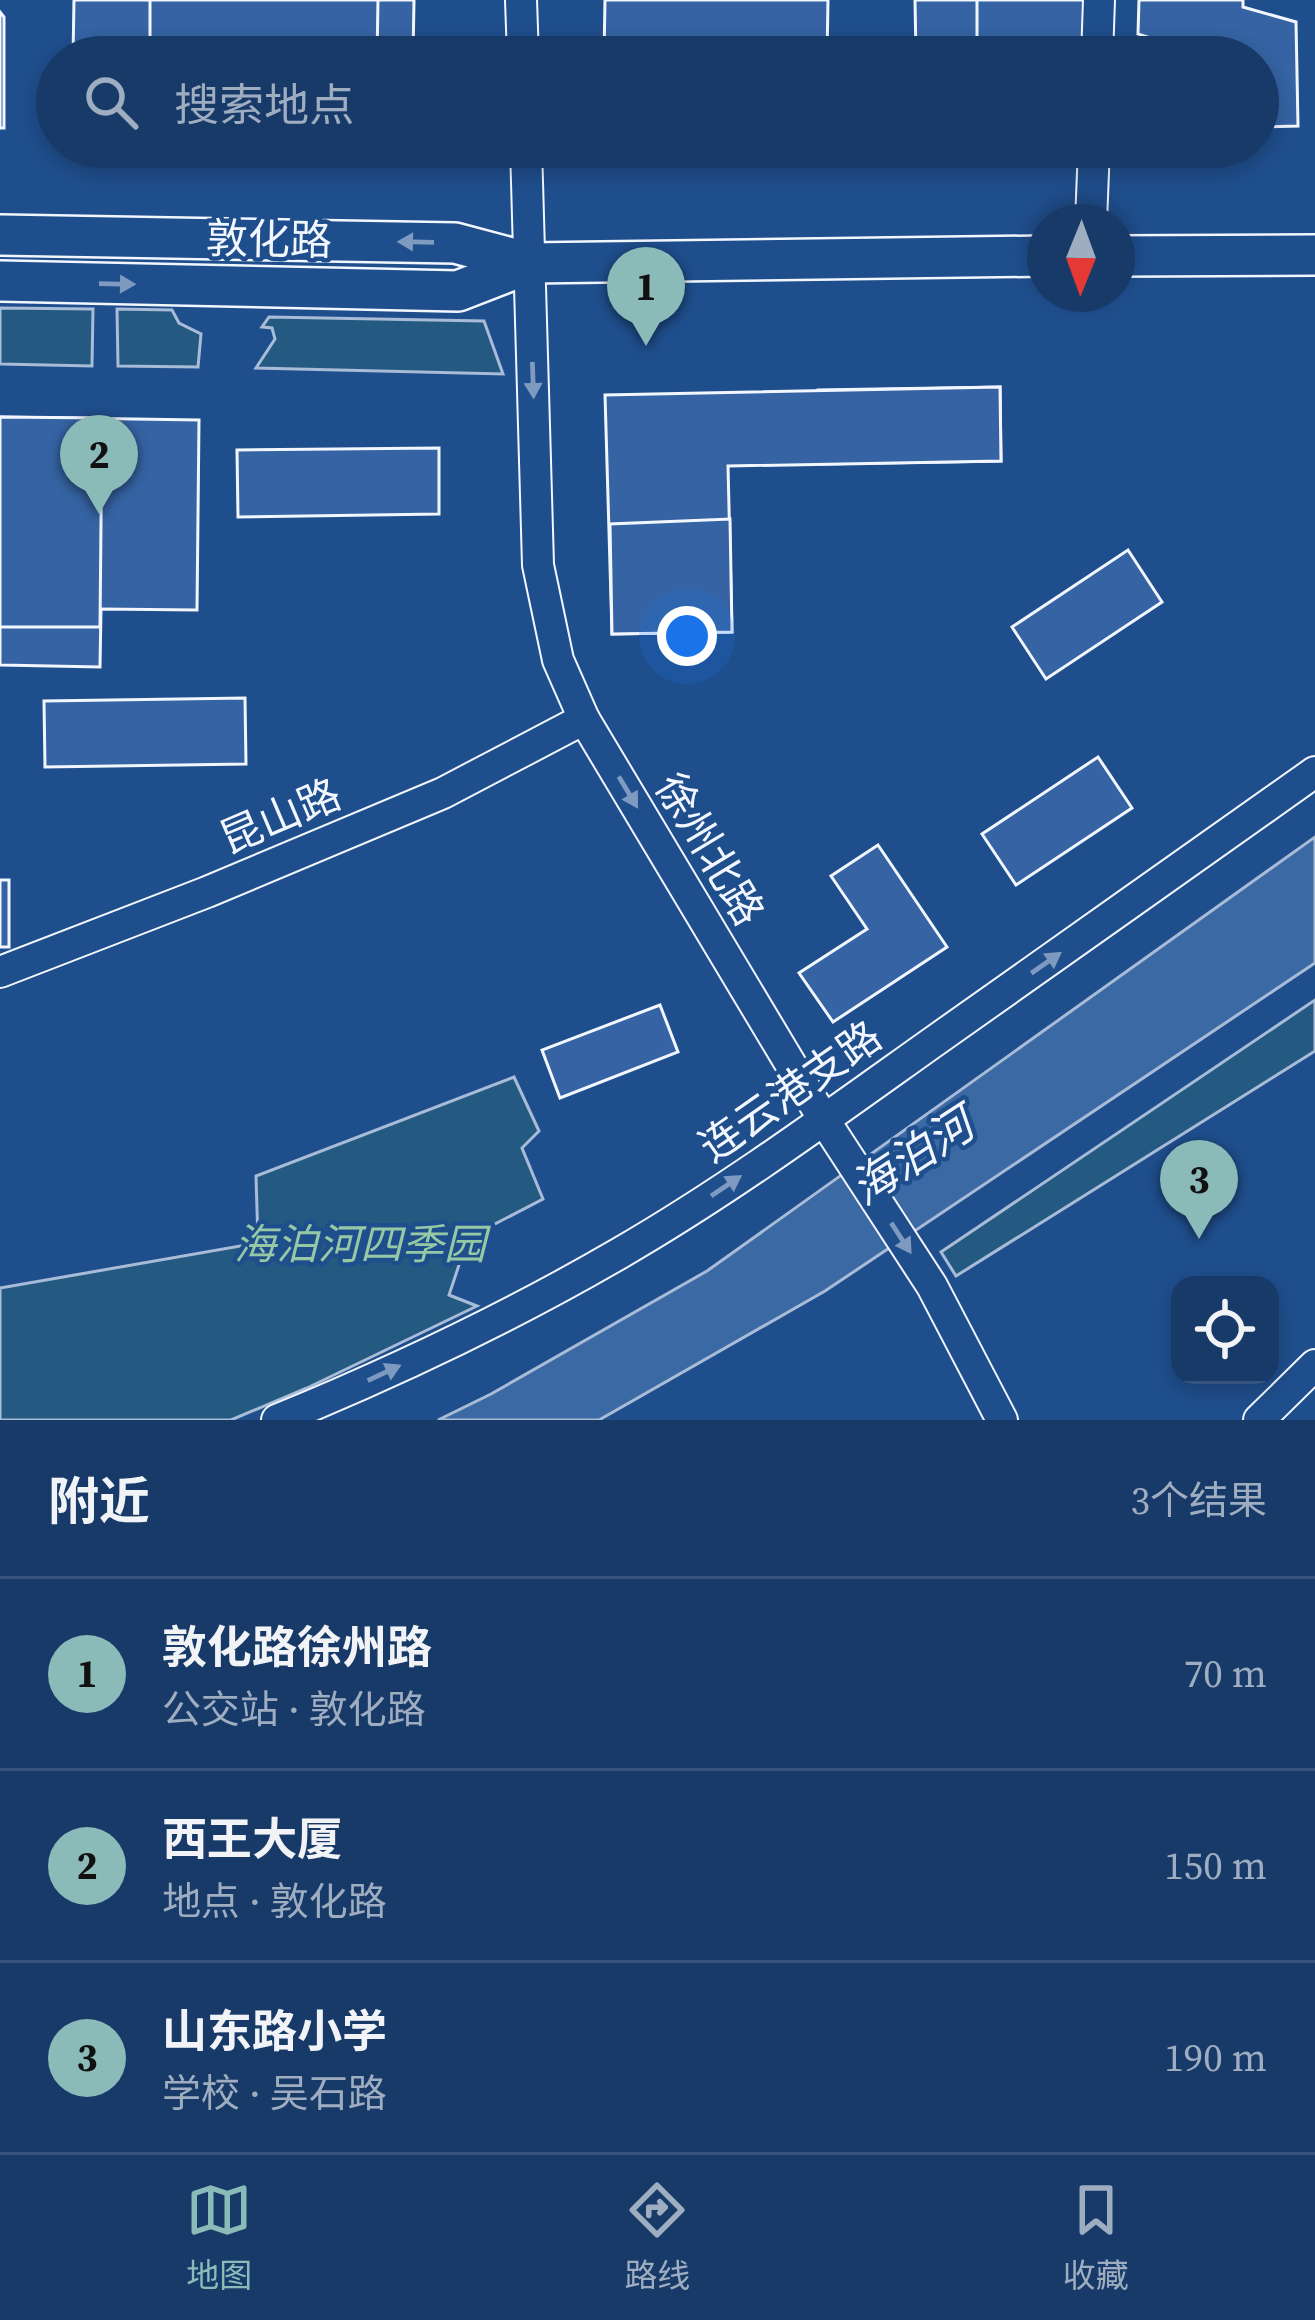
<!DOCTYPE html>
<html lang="zh">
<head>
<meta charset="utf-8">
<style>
	body { margin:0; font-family:"Source Serif 4","Noto Sans SC",serif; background:#244571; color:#f1f3f6 }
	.controls { position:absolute; right:36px; bottom:36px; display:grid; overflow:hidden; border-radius:24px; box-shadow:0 6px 18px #0003 }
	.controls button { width:108px; height:108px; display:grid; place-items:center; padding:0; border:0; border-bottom:3px solid #36547d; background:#173a69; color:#f1f3f6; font:60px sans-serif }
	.compass { position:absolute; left:1027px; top:204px; width:108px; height:108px; border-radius:50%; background:#173a69; box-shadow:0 6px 18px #0003; rotate:181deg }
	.you { position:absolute; left:687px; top:636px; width:42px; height:42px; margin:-30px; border:9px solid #fff; border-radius:50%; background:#1a73e8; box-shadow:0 0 0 18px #1a73e833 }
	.badge { display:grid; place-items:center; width:78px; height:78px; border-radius:50%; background:#8bbbb9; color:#111; font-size:39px; font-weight:700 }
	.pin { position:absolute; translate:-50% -99px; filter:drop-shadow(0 3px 6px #0008) }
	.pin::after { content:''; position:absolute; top:63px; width:42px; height:36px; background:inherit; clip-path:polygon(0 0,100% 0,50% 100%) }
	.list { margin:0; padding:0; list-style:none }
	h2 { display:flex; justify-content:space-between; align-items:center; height:156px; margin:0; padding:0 48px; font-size:51px }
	h2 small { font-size:39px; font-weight:400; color:#9eadc0 }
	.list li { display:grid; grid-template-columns:78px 1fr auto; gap:36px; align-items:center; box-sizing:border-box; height:192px; padding:0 48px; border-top:3px solid #36547d }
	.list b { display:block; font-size:45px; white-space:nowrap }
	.list p { margin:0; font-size:39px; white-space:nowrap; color:#9eadc0 }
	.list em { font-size:39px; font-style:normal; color:#9eadc0 }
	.icon { flex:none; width:66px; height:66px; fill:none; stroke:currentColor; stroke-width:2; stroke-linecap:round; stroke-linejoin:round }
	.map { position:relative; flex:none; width:1315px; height:1420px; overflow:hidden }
	.search { position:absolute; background:#173a69; box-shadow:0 6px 18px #0003; left:36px; right:36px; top:36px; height:132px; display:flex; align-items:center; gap:30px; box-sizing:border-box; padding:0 42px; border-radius:66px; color:#9eadc0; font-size:45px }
	.sheet { height:732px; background:#173a69 }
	nav { display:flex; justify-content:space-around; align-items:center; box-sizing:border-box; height:168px; border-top:3px solid #36547d; background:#173a69; font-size:33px; color:#9eadc0 }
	nav a { display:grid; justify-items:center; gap:6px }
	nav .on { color:#8bbbb9 }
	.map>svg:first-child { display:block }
</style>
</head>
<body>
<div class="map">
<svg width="1315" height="1420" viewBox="0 0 1315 1420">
	<rect width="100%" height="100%" fill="#1f4e8c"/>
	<!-- green -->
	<g fill="#245a82" stroke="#a8bbd7" stroke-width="3">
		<path d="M0,308l93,1 -1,57 -92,-2z"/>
		<path d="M117,309l55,1 7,13 22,11 -3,33 -80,-1z"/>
		<path d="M269,317l215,4 19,53 -247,-6 19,-29 -3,-11 -10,-1z"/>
		<path d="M1315,1000v51l-359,225 -15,-24z"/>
		<path d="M514,1077l25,54 -17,17 21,51 -75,39 -19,57 28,11 -170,82 -76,32h-231v-132l258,-45 -2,-67z"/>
	</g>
	<!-- water -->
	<path fill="#3b69a3" stroke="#a8bbd7" stroke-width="3" d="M1315,837v126l-490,328 -226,129h-161l53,-26 216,-123z"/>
	<!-- building -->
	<g fill="#3563a3" stroke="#f2f6ff" stroke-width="3">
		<path d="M74,0h340l-1,57h-340z"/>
		<path d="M150,0h228l-1,57h-227z"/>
		<path d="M605,0h223l-1,57h-223z"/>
		<path d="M915,0h169v57h-168z"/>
		<rect x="977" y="0" width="107" height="57"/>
		<path d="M1139,0h104v7l53,15 2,104 -40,1v-70h-61v-4l-59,-19z"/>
		<path d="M0,12l4,5v111h-4z"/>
		<path d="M602,147h223v19l-223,-4z"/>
		<path d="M1000,387l1,74 -182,3 -1,-74z"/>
		<path d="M1000,387l1,74 -273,5 4,166 -120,2 -7,-239z"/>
		<path d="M0,417l199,3 -2,190 -96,-1 -1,58 -100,-2z"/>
		<path d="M0,417l102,1 -2,209h-100z"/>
		<path d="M439,448v66l-201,3 -1,-67z"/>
		<path d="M730,519l2,113 -120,2 -2,-110z"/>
		<path d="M1128,550l34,52 -116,77 -34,-52z"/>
		<path d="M245,698l1,66 -201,3 -1,-66z"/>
		<path d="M1098,757l34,51 -116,77 -34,-51z"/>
		<path d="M878,845l69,102 -114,75 -34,-49 68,-44 -36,-53z"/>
		<rect x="0" y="880" width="9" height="67"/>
		<path d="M660,1005l18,47 -118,46 -18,-48z"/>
	</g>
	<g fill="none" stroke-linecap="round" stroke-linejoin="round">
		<!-- minor casing -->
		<g stroke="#f2f6ff" stroke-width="34">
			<g id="minor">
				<path d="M521,0l2,57"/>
				<path d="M1097,57l2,-57"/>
				<path d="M526,147l12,418 20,95 26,59 240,401 108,166 70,134"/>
				<path d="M1091,222l3,-75"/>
				<path d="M0,972l207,-80 236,-99 141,-74"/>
				<path d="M277,1420c117,-48 233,-103 343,-167 107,-62 208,-136 309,-208 129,-91 257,-182 386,-273"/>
				<path d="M1259,1420l56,-55"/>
			</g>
		</g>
		<!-- major casing -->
		<g stroke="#f2f6ff" stroke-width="44">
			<g id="major">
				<path d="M0,235l455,8 75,20 515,-7"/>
				<path d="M1117,256l198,-1"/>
				<path d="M0,281l458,10 72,-28"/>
			</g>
		</g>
		<!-- minor -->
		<use href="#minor" stroke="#1f4e8c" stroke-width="30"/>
		<!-- major -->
		<use href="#major" stroke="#1f4e8c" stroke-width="39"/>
	</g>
	<!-- one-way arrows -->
	<defs><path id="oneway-solid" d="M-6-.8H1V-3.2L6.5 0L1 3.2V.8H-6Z" transform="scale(3)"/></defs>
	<g fill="#7e9ac0">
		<use href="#oneway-solid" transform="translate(416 242) rotate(-179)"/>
		<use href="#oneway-solid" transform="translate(117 284) rotate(1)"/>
		<use href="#oneway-solid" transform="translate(533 380) rotate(88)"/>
		<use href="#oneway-solid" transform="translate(628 792) rotate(59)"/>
		<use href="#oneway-solid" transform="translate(1046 963) rotate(-35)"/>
		<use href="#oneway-solid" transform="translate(726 1186) rotate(-34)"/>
		<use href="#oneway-solid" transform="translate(901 1238) rotate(57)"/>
		<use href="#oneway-solid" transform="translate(384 1373) rotate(-25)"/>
	</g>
	<g text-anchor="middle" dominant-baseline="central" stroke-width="9" stroke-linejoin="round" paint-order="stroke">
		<!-- street labels -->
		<g font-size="42" fill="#f2f6ff" stroke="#1f4e8c">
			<text transform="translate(269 239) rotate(1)">敦化路</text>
			<text transform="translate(280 816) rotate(-23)">昆山路</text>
			<text transform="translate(710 849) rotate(59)">徐州北路</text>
			<text transform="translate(790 1091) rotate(-35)">连云港支路</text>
		</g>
		<!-- park labels -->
		<g font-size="42" font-style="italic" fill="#97c8a6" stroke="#1f4e8c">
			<text x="360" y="1244">海泊河四季园</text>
		</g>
		<!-- water labels -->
		<g font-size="45" font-style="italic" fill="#f2f6ff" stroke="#1f4e8c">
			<text transform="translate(912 1156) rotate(-33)">海泊河</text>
		</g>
	</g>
</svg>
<div class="controls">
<button><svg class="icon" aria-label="locate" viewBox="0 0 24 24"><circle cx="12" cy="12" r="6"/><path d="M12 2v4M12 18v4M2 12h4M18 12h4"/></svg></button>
</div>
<svg class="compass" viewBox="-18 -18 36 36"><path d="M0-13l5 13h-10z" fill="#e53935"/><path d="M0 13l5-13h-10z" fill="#9eadc0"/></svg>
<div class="you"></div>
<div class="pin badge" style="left:646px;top:346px">1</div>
<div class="pin badge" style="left:99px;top:514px">2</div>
<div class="pin badge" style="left:1199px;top:1239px">3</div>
<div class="search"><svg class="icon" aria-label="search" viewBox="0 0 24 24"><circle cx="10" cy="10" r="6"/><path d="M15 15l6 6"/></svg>搜索地点</div>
</div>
<section class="sheet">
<h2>附近<small>3个结果</small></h2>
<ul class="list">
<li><span class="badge">1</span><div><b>敦化路徐州路</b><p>公交站 · 敦化路</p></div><em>70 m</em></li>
<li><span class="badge">2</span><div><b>西王大厦</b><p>地点 · 敦化路</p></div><em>150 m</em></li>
<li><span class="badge">3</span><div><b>山东路小学</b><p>学校 · 吴石路</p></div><em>190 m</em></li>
</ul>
</section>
<nav>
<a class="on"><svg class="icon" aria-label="map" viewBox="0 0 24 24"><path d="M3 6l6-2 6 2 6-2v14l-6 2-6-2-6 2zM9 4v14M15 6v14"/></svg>地图</a>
<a><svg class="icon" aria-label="directions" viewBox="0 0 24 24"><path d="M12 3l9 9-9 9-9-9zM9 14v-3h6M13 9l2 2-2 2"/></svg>路线</a>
<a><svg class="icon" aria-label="saved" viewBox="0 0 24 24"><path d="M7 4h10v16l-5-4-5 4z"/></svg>收藏</a>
</nav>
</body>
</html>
